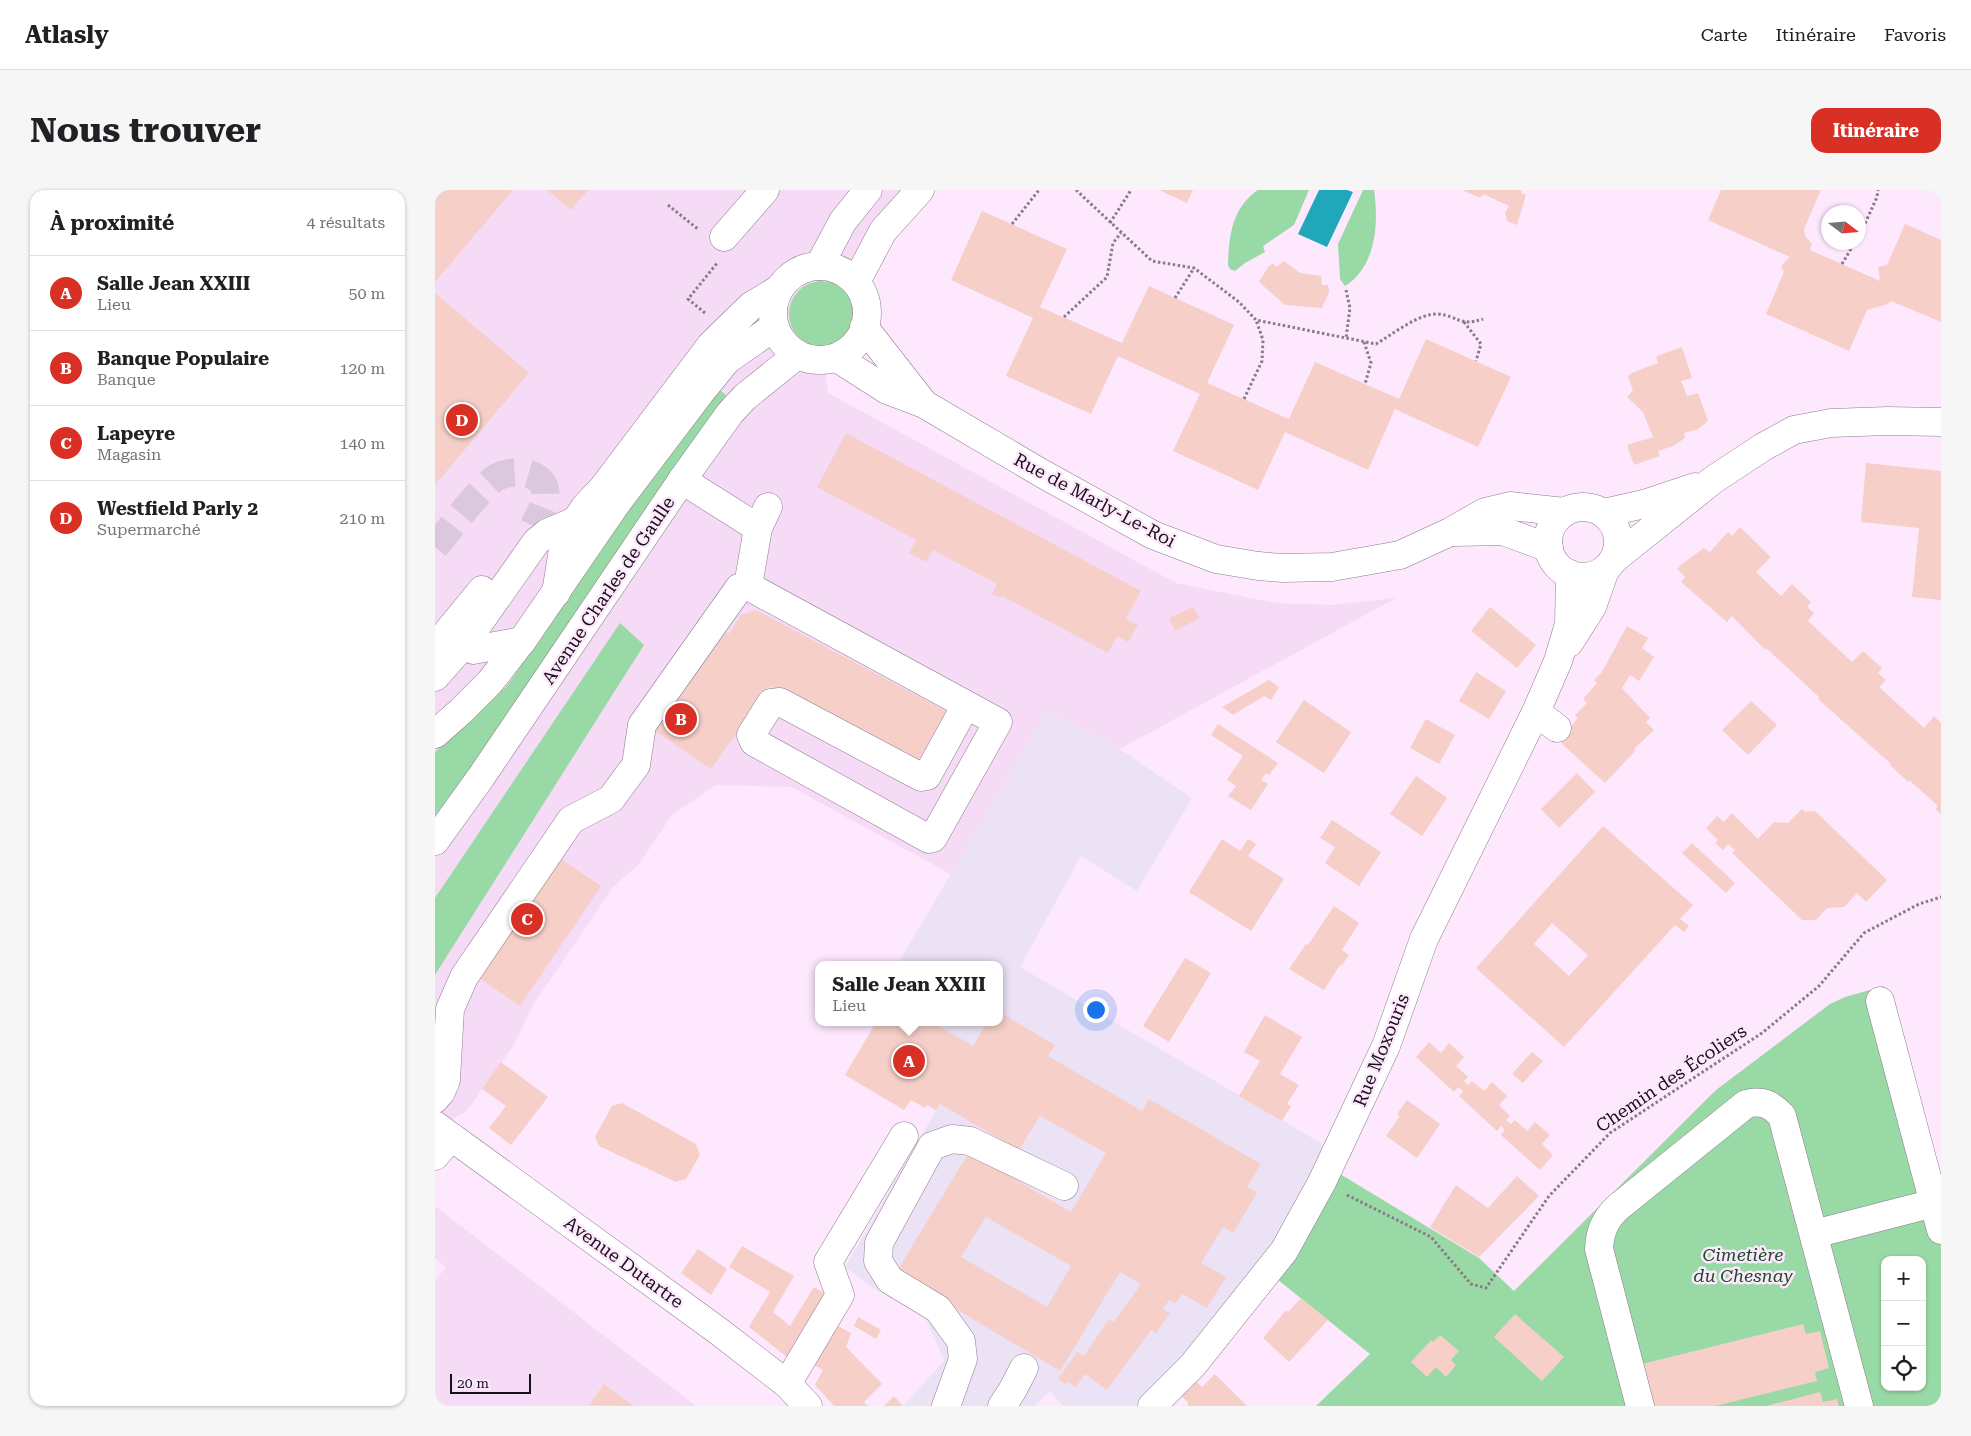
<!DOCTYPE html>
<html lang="fr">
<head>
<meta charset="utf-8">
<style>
	body { margin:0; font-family:"Roboto Serif",serif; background:#f6f6f6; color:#202124 }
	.controls { position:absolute; right:15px; bottom:15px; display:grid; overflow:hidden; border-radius:10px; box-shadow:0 1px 4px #0004 }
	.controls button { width:45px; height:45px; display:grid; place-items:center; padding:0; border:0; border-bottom:1px solid #e0e0e0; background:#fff; color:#202124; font:25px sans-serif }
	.compass { position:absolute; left:1386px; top:15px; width:45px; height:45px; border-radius:50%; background:#fff; box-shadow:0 1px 4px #0004; rotate:106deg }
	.scale { position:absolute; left:15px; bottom:12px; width:81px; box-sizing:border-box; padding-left:5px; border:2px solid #181118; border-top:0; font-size:14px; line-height:18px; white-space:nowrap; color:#181118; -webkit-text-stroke:4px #fee8fe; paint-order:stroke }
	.you { position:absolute; left:660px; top:819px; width:18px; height:18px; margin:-12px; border:4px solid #fff; border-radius:50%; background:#1a73e8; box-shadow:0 0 0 8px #1a73e833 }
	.badge { display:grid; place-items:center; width:32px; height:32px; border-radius:50%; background:#d93025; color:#fff; font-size:16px; font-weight:700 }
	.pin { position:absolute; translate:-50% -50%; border:2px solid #fff; box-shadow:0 1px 5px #0006 }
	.popup { position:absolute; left:380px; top:771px; width:188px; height:65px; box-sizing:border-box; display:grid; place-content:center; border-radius:10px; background:#fff; filter:drop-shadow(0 1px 4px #0005); font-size:16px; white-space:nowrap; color:#757577 }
	.popup b { font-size:19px; color:#202124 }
	.popup::after { content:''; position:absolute; left:50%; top:100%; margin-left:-10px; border:10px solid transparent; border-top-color:#fff }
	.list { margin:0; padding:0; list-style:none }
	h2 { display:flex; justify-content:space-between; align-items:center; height:65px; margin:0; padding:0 20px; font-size:21px }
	h2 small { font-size:16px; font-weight:400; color:#757577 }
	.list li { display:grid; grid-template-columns:32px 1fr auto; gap:15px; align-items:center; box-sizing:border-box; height:75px; padding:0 20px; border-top:1px solid #e0e0e0 }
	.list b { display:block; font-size:19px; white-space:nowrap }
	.list p { margin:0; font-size:16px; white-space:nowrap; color:#757577 }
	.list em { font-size:16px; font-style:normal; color:#757577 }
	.icon { flex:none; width:28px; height:28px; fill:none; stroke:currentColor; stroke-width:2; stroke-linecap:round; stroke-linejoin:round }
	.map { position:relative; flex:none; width:1506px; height:1216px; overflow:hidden; border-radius:15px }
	header { display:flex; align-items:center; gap:30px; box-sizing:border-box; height:70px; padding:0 25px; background:#fff; border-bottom:1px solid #e0e0e0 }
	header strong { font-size:24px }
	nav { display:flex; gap:28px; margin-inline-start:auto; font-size:18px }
	.intro { display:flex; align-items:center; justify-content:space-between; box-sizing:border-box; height:120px; padding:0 30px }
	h1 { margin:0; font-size:35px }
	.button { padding:12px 22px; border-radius:15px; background:#d93025; color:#fff; font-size:18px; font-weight:700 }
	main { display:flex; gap:30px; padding:0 30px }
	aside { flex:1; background:#fff; border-radius:15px; box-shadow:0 1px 4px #0004 }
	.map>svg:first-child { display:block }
</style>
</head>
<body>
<header>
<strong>Atlasly</strong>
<nav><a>Carte</a><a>Itinéraire</a><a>Favoris</a></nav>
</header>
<div class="intro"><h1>Nous trouver</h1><a class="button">Itinéraire</a></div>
<main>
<aside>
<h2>À proximité<small>4 résultats</small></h2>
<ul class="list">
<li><span class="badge">A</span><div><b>Salle Jean XXIII</b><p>Lieu</p></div><em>50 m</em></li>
<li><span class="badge">B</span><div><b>Banque Populaire</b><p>Banque</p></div><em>120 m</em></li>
<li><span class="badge">C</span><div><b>Lapeyre</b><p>Magasin</p></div><em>140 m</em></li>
<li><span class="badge">D</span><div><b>Westfield Parly 2</b><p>Supermarché</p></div><em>210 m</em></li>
</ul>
</aside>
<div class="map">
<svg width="1506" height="1216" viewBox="0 0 1506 1216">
	<rect width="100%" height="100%" fill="#fee8fe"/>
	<!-- built -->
	<g fill="#f5dbf6">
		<path d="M0,0h472l-29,28 -61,99 11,76 348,190 100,20 55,2 65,-7 -276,151 -73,-37 -95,163 -160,-88 -76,-2 -44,30 -33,49 -26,23 -80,118 -19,40 -48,67 -31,16z"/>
		<path d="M0,1016l261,200h-261v-125l11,-14 -11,-9z"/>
	</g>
	<!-- medical -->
	<path fill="#ece2f6" d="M612,521l73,38 72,49 -55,93 -56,-35 -61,111 306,179 -62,115 -123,145h-78l-13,-15 -16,15h-131l41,-45 -19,-44 -55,-31 -25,-19 95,-163 -8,-82h67v-57h-102z"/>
	<!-- green -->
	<g fill="#99d9a5" fill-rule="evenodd">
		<path d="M823,0h51l-15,35 -31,21 2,6 -20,11 -10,8 -5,-2 -2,-4c1,-30 4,-57 30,-75z"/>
		<path d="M928,0h11c5,33 2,77 -29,96l-5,-7 -2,-35z"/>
		<circle cx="387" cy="124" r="33"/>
		<path d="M283,199l8,6 -259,379 -32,42v-64l29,-25 42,-40 151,-217z"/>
		<path d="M185,433l24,22 -209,330v-77z"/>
		<path d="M1449,796l57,215v205h-625l54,-52 -93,-75 63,-105 139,84 35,33 202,-201 114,-86 15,-7zM1450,1070h37v127h-37z"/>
	</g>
	<!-- water -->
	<path fill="#20a7ba" d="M884,0h28l6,2 -26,55 -29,-13z"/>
	<!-- building -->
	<g fill="#f5cfc8" fill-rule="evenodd">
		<path d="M0,0h78l-78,92z"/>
		<path d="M112,0h41l-17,20z"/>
		<path d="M724,0h34l-6,13z"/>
		<path d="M1027,0h60l-1,3 5,2 -9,30 -10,-4 -2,-8 4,-7 -26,-12 -3,4z"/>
		<path d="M1286,0h100l-17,39 1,7 7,8 -2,6 70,31 -2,-14 9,-2 18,-41 36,16v82l-50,-21 -3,3 -21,6 -18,41 -83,-37 18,-42 -3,-6 9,-9 -82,-37z"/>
		<path d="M547,21l85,38 -27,58 82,36 27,-57 85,39 -27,58 82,36 26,-57 84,37 27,-60 85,38 -33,70 -83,-38 -27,61 -83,-38 -27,58 -85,-39 27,-57 -82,-38 -27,58 -85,-38 27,-58 -82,-38z"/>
		<path d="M849,71l16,12 21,3 1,9h6l1,7 -7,16 -37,-3 -26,-23 9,-15 5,-4 3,4z"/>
		<path d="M0,103l94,80 -94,112z"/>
		<path d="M1247,157l10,31 -11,3 6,15 11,-3 10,28 -10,8 -14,4 1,5 -12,8 -15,5 2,5 -26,9 -7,-20 26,-8 -10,-25 -16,-15 6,-7 -5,-14 6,-4 24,-9 -2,-6 3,-2z"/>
		<path d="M411,243l295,158 -15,28 12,6 -10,17 -11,-6 -9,17 -106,-57 -1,2 -9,-4 5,-10 -64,-34 -7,12 -17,-9 7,-13 -99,-53z"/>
		<path d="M1431,273l75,8v129l-29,-3 7,-69 -58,-6z"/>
		<path d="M1305,337l31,30 -15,15 25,24 11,-12 19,18 -4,5 7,6 -6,8 44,41 11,-11 19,17 -4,5 8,7 -7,7 45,41 10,-12 7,7v91l-6,-5 3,-3 -29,-26 -1,2 -18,-17 1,-1 -73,-65 1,-2 -53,-49 -1,2 -33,-34 -5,6 -46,-40 4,-5 -8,-8 6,-6 21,-15 6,4 18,-20 4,4z"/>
		<path d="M758,417l7,11 -25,13 -6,-13z"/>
		<path d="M1055,417l46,38 -19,23 -46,-37z"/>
		<path d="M321,420l190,101 -30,54 -146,-79 -59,83 -56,-38 69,-101 5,4 12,-19z"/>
		<path d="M1192,436l21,12 -6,10 12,9 -15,24 -9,-6 -8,13 28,30 -4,4 8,8 -20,19 1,2 -30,32 -44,-40 11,-12 -3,-2 9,-11 -3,-3 12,-12 -4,-4 14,-16 -3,-3 8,-8z"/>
		<path d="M1041,482l30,19 -17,28 -30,-18z"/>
		<path d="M834,490l10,7 -8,13 -7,-4 -31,19 -11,-8z"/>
		<path d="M869,510l47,32 -27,41 -48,-31z"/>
		<path d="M1316,511l26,24 -29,30 -26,-25z"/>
		<path d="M991,529l29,16 -16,29 -29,-16z"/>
		<path d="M783,534l60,39 -9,12 -3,-2 -5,7 7,4 -17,26 -23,-14 8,-10 -9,-6 16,-24 -32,-21z"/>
		<path d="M1142,583l18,19 -36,36 -18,-19z"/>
		<path d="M981,586l31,22 -25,38 -32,-22z"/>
		<path d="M1367,619l3,3 10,-1 72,69 -21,22 -9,-9 -13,14 -17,1 -11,12h-14l-70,-67 3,-3 -7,-6 -5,6 -8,-7 3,-3 -12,-12 11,-12 7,6 8,-9 26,26 16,-17 14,1z"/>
		<path d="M897,630l49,32 -22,34 -34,-23 10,-16 -15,-9z"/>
		<path d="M1168,636l90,79 -13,14 9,7 -5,6 -9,-7 -111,122 -88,-79zM1117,733l36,32 -19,21 -35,-32z"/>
		<path d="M787,649l18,12 8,-12 8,5 -8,12 36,23 -33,52 -62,-39z"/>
		<path d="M1257,653l43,40 -9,10 -44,-40z"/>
		<path d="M123,667l43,29 -81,120 -44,-30z"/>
		<path d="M899,716l25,17 -17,27 7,5 -8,11 -1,-1 -16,25 -35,-21 17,-25 2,1z"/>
		<path d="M750,768l26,15 -42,69 -26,-16z"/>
		<path d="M564,822l56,33 -7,11 94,55 7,-12 112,65 -14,23 10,6 -24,40 -10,-6 -22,36 25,14 -19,31 -25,-14 -6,9 -7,-3 -6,9 7,4 -14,20 -5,-3 -44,60 -22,-16 -9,13 -8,-5 -2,2 -8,-5 19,-27 7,4 25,-37 5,3 27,-38 -21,-12 -60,99 -164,-98 73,-121 102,60 35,-59 -66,-37 -21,34 -79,-46 -4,6 -9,-5 -2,3 -14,-8 -7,10 -59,-35 31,-53h56l41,24 14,-24h12zM551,1027l85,49 -24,41 -86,-50z"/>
		<path d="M830,825l37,22 -22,37 19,11 -12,19 4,2 -9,15 -43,-25 21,-35 -16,-9z"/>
		<path d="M994,852l12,11 8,-10 15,14 -8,9 12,11 -4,4 4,4 4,-4 12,10 8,-9 15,14 -8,9 11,11 -4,4 5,4 4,-4 12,11 8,-9 15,13 -8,9 11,11 -13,15 -39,-35 4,-5 -4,-4 -4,5 -38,-35 4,-5 -5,-4 -4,5 -38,-35z"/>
		<path d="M1097,862l11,9 -20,22 -11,-9z"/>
		<path d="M66,872l47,35 -37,48 -22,-17 17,-22 -24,-17z"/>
		<path d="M972,910l33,24 -23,34 -31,-22 14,-20 -3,-2z"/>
		<path d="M187,913l74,41 4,11 -14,24 -10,3 -77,-36 -4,-9 17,-31z"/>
		<path d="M1082,986l22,20 -60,61 -49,-30 26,-42 32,23z"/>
		<path d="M307,1056l52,30 -21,36 17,14 24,-39 15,9 -36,66 -44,-35 21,-35 -41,-25z"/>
		<path d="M263,1059l29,20 -16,26 -30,-22z"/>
		<path d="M866,1108l27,22 -39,42 -26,-24 23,-28 2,2z"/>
		<path d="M1080,1124l49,43 -22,24 -48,-44z"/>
		<path d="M423,1127l23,13 -5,9 -22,-13z"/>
		<path d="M397,1133l19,10 -5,14 36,37 -18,18 4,4h-34l-19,-21 8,-15 -12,-7z"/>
		<path d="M1368,1134l3,10 14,-3 9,37 -14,4 2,9 -102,25h-67l-10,-41z"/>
		<path d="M1005,1145l19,16 -8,9 5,5 -10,12 -10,-10 -9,10 -16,-15 20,-22 2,2z"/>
		<path d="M780,1184l32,32h-58l-2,-2 2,-1 -8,-7 13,-17 8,8z"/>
		<path d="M169,1194l30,22 -45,-1z"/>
		<path d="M1385,1202l3,10 14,-3 2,7h-73z"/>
		<path d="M459,1206l9,10h-19z"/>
	</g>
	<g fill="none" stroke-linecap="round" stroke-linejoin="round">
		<!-- minor-tunnel -->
		<path stroke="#dcc8dc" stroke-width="28" stroke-dasharray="28 14" stroke-linecap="butt" d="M0,357c19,-23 37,-49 59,-68 14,-10 45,-10 51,10 3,13 -6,26 -11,37"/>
		<!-- minor casing -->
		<g stroke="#8e7a8e" stroke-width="29">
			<g id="minor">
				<path d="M289,47l41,-47"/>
				<path d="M429,137l60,77"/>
				<path d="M402,168l50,32 37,14 119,70 110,61 63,24 42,7 24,2 50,-1 68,-12 50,-23 35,-20 25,-6 55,6"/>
				<path d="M247,290l76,48"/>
				<circle cx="1148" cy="352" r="35"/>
				<path d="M1169,323l40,-9 51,-17"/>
				<path d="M1019,342l49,-1 46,17"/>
				<path d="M1178,370l100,-80 50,-33 31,-17 37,-7 57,-2 53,1"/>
				<path d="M313,396l10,-58 10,-21"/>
				<path d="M121,403l9,-56 20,-30 18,-19 108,-143 40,-39 28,-17"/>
				<path d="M1134,453l23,-36 13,-37"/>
				<path d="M0,457l47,-57"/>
				<path d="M38,460l49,-9"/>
				<path d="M0,487l30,-34 71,-101 11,-9 33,-14"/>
				<path d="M1101,522l21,16"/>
				<path d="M1445,811l61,229"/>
				<path d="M0,909l6,-7 5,-12 4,-71 14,-32 107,-157 40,-21 25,-34 6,-40 97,-137 9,-2 250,136 -65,116 -4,1 -175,-97 -3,-7 20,-32 9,-1 141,75 6,-1 39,-71"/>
				<path d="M0,935l282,205 70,54 21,22"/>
				<path d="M0,966l16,-19"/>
				<path d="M1379,1044l120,-31"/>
				<path d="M352,1194l53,-89 -12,-33 76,-126"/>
				<path d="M511,1216l17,-47 -2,-18 -23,-32 -48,-29 -12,-19 1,-18 53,-97 20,-7 18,2 94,45"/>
				<path d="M567,1216l10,-15 12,-23"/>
				<path d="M717,1216l41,-41 91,-114 38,-69 64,-136 38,-107 112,-227 22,-51 11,-37 1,-50"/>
				<path d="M1205,1216l-41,-157c1,-18 6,-29 18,-41l129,-104c16,-4 25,0 36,12l77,290"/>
			</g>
		</g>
		<!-- major casing -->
		<g stroke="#8e7a8e" stroke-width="29">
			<g id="major">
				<path d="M384,76l24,-45 25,-31"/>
				<circle cx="385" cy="123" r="47"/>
				<path d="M421,92l27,-51 37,-41"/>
				<path d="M0,544l25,-22 30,-30 32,-41 94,-137 84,-111 27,-33 47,-33"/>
				<path d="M0,651l46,-64 201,-297 48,-67 15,-16 52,-42"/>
			</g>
		</g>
		<!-- path -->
		<g stroke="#897a89" stroke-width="3" stroke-dasharray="2.5 2.5" stroke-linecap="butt">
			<path d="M641,0l76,71 42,7 45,34 17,18 120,24c17,-10 43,-31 62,-30 21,2 21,13 45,5"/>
			<path d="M233,15l31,25"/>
			<path d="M675,33l21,-33"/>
			<path d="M577,34l27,-34"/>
			<path d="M1424,47l18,-40 1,-7"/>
			<path d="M1407,74l13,-22"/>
			<path d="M911,100l4,18 -4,30"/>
			<path d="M740,108l19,-30"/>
			<path d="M270,123l-17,-14 30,-37"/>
			<path d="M629,127l43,-40 6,-34 8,-10"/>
			<path d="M1029,132l17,22 -5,17"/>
			<path d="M929,152l7,21 -6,21"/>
			<path d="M809,209l18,-38 1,-21 -7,-20"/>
			<path d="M912,1005l84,42 40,47 15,4 63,-92 61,-63 152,-100 57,-47 45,-53 55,-29 22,-7"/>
		</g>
		<!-- minor -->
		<use href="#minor" stroke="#fff" stroke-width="28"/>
		<!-- major -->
		<use href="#major" stroke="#fff" stroke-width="28"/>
	</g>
	<g text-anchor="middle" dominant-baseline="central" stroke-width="5" stroke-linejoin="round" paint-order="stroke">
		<!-- street labels -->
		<g font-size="18" fill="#181118" stroke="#fee8fe">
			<text transform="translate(660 310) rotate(28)">Rue de Marly-Le-Roi</text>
			<text transform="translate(173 400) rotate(-56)">Avenue Charles de Gaulle</text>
			<text transform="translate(946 860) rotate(-68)">Rue Moxouris</text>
			<text transform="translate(1236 888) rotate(-34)">Chemin des Écoliers</text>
			<text transform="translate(189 1072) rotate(36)">Avenue Dutartre</text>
		</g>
		<!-- park labels -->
		<g font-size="18" font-style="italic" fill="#184d27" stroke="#fee8fe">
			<text x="1308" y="1064">Cimetière<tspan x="1308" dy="21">du Chesnay</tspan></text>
		</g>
	</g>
</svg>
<div class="controls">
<button>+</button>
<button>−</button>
<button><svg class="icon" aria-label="locate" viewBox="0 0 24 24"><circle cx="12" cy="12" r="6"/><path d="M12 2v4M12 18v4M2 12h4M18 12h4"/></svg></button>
</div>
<svg class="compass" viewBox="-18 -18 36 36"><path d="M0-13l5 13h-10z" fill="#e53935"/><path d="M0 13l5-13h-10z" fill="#757577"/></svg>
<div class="scale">20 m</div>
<div class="you"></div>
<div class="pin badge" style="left:474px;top:871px">A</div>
<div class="popup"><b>Salle Jean XXIII</b>Lieu</div>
<div class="pin badge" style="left:246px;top:529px">B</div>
<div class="pin badge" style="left:92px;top:729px">C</div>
<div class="pin badge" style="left:27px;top:230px">D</div>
</div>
</main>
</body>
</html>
